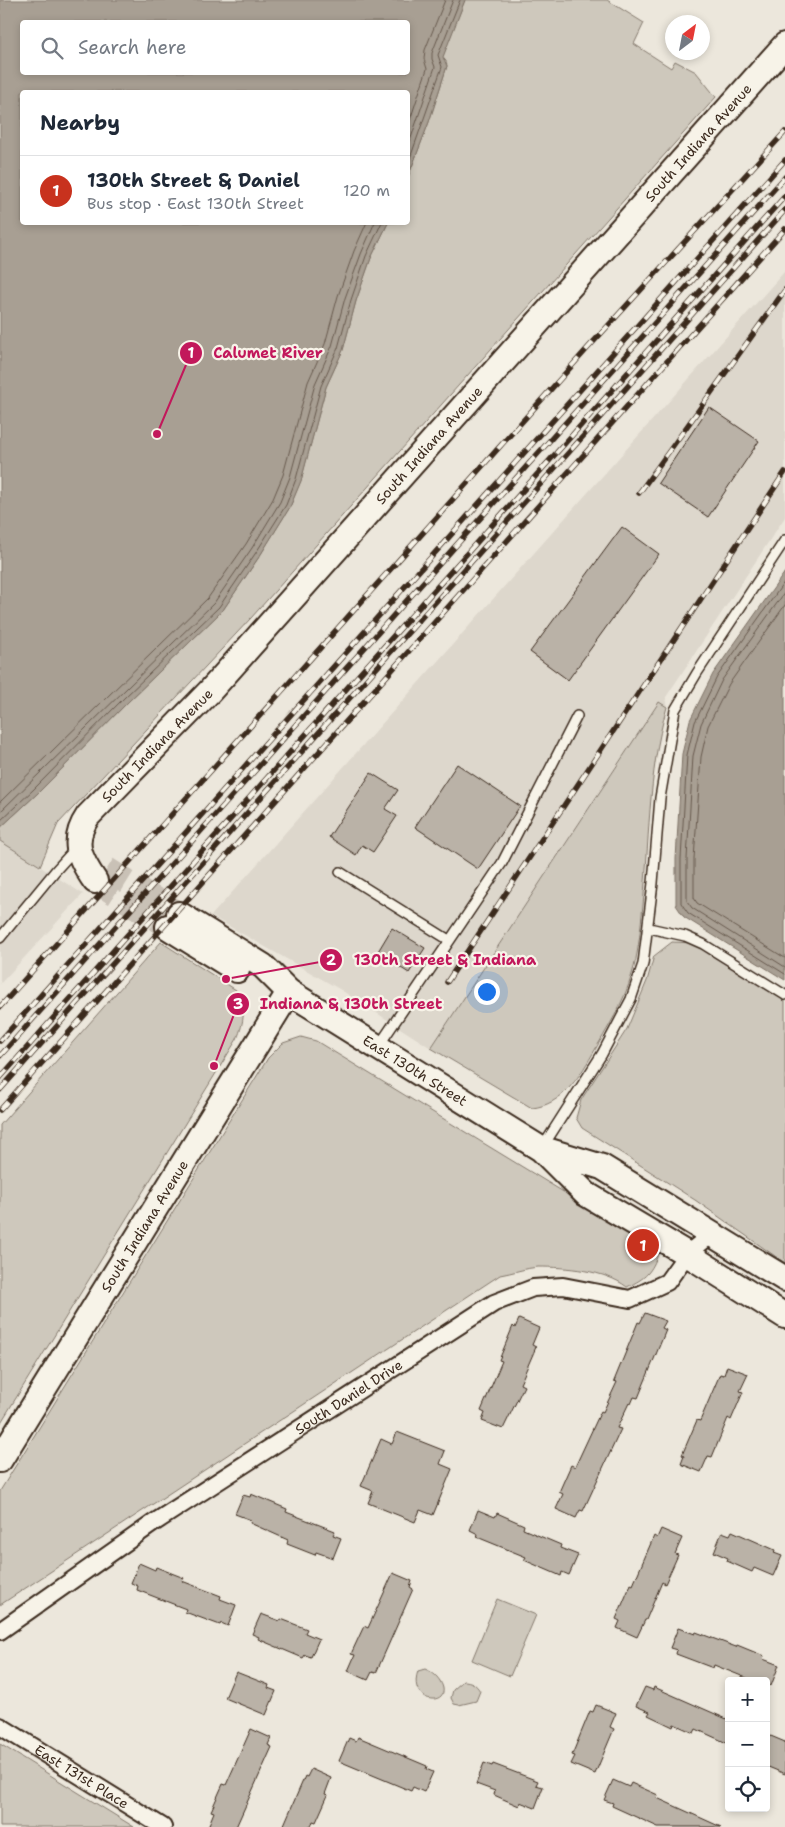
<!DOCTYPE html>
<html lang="en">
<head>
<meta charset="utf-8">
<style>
	body { margin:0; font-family:"Shantell Sans",sans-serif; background:#f2f2f3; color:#1f2937 }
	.controls { position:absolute; right:15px; bottom:15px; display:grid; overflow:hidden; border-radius:5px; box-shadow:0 2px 8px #0003 }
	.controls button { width:45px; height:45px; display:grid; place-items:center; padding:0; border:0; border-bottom:1px solid #e0e1e3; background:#fff; color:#1f2937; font:25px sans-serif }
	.compass { position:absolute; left:665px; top:15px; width:45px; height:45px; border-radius:50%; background:#fff; box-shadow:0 2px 8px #0003; rotate:32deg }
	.you { position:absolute; left:486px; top:991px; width:18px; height:18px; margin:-12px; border:4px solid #fff; border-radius:50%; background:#1a73e8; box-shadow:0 0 0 8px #1a73e833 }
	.badge { display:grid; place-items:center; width:32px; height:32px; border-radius:50%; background:#c8321e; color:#fff; font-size:16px; font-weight:700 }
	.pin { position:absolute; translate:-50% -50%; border:2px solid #fff; box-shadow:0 1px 5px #0006 }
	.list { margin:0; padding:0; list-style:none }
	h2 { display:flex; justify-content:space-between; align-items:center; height:65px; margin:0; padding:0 20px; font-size:21px }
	h2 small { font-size:16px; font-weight:400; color:#747a83 }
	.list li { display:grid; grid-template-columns:32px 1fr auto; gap:15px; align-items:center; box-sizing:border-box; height:70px; padding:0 20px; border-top:1px solid #e0e1e3 }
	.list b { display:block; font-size:19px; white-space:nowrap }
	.list p { margin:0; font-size:16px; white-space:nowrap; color:#747a83 }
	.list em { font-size:16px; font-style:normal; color:#747a83 }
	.icon { flex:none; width:28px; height:28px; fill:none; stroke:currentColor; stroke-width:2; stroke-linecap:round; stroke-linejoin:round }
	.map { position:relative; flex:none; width:785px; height:1827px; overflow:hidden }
	.search { position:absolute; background:#fff; box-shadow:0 2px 8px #0003; left:20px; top:20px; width:390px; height:55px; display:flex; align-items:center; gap:12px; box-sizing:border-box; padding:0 18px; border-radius:5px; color:#747a83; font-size:19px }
	.panel { position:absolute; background:#fff; box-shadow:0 2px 8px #0003; left:20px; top:90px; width:390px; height:135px; border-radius:5px }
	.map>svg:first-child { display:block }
</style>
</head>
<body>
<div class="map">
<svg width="785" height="1827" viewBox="0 0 785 1827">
	<rect width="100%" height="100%" fill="#ece7dc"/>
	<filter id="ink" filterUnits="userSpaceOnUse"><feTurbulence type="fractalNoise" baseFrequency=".02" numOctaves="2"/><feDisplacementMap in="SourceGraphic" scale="10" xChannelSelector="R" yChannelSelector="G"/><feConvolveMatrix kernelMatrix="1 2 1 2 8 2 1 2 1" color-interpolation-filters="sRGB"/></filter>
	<g filter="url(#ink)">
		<!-- built -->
		<g fill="#ddd7cc">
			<path d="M785,271v246l-119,180 1,10 -9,-4 -227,345 -90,-58 -130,-74z"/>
			<path d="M0,841l83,53 -83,90z"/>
		</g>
		<!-- green -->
		<g fill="#cec8bc" stroke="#84796d">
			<path d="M465,0h142l37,23 -10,21 37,24 4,-7 21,11 20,25 -465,521 -193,206 -18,42 -40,-25v-13l38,-35 91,-92 94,-91 38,-56 29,-47 11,-27 25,-93 17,-37 13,-49 15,-43 17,-35 20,-1v-45l21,-55 18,-56 -1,-5 -4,-4z"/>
			<path d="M659,702l8,5c-20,67 -17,138 -25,207 -2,20 -4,41 -10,60 -8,29 -25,55 -40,81 -14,24 -31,50 -60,53l-101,-60z"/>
			<path d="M161,942l75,48c11,16 8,32 1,49l-237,385v-299z"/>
			<path d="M672,942l22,1 91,58v262l-90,-63 -113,-72 -6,-10 5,-18 46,-71 20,-48 7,-25z"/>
			<path d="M301,1037l15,4 277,169 66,42c-8,21 -13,26 -32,35 -22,-17 -62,-20 -89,-20 -12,1 -26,6 -38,8l-500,330v-114l268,-433 15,-15z"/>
			<path d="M497,1599l39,16 -26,61 -38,-16z"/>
			<path d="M425,1669c7,3 11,6 15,12 16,26 -34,25 -22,-10z"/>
			<path d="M463,1681c8,0 13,3 17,10l-4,10 -17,4 -5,-1 -3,-6 2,-8z"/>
			<path d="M0,1744l134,83h-134z"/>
		</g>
		<!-- water -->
		<g fill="#a89f93" stroke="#7c7064" fill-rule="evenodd">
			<path d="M0,0h465l-22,57 4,9 -18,56 -21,55v-85h-386v130l366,1 -17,35 -15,43 -13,49 -17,37 -25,94 -11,26 -29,47 -38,56 -94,91 -91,92 -38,35zM22,22h386v50h-386z"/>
			<path d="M785,572v408l-101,-63 -8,-12v-46l6,-105 8,-34 23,-46z"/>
		</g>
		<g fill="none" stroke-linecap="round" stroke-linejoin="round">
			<!-- shore -->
			<g stroke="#67594d" stroke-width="1">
				<path d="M408,126l19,-57 -3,-10 1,-9 20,-50"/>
				<path d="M408,147l27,-80 -3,-8v-6l21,-53"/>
				<path d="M408,164l34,-97 -4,-12 22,-55"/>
				<path d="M785,581l-68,96 -22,45 -8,33 -6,104v44l7,10 97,61"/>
				<path d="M785,592l-63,88 -21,44 -8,32 -6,103v42l5,7 93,59"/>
				<path d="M785,605l-56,79 -21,42 -7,31 -7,102v39l3,5 88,55"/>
				<path d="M0,802l208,-204 38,-54 27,-45 10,-24 25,-93 17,-38 13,-48 16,-45 13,-29"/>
				<path d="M0,812l214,-209 38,-55 28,-46 10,-25 25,-93 17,-38 13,-48 16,-44 14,-32"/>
				<path d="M0,821l34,-32 91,-92 94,-90 38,-56 29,-46 10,-26 25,-93 17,-38 13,-48 15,-44 16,-34"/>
			</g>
		</g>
		<!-- building -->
		<g fill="#bab2a7" stroke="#3b2a1e">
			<path d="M709,407l50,34 -51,76 -50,-34z"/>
			<path d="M622,527l37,27 -91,126 -38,-28z"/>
			<path d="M457,764l63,42 -42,63 -63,-42z"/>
			<path d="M371,773l27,17 -13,19 12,7 -24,36 -11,-7 -6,10 -27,-18z"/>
			<path d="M392,928l33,20 -16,25 -32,-20z"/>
			<path d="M645,1313l21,8 -4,7 4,2 -28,68 -4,-1 -3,7 -2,-1 -12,25 4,1 -38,82 -3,-1 -4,8 -20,-9 7,-15 -4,-2 12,-27 4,2 26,-56 2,1 14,-30 -3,-1 24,-59 2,1z"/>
			<path d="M519,1319l20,9 -7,17 4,2 -16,37 4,2 -21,43 -21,-8 3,-8 -4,-2 21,-50 -3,-1 14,-34 2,2z"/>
			<path d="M727,1366l21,8 -8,17 3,1 -12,28 -3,-2 -16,39 -4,-1 -7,16 -20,-8 3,-8 -2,-1 15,-35 3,1 20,-47 4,1z"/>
			<path d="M397,1432l48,19 -5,13 12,5 -19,46 -13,-5 -5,12 -47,-19 5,-12 -12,-5 20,-47 11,5z"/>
			<path d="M251,1494l36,15 -1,3 49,19 -2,4 8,3 -8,20 -17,-6 -1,3 -28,-11 1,-4 -38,-17 1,-3 -16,-6 8,-19 7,2z"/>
			<path d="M478,1510l17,7 2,-4 27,12 -1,4 38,16 -1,3 18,7 -9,20 -7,-3 -1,4 -37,-16 2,-3 -49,-20 1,-3 -8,-4z"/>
			<path d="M661,1529l21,9 -7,16 3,1 -13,29 -3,-2 -16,38h-1l-8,17 -20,-9 3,-7 -4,-2 15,-35 2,1 21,-49 3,2z"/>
			<path d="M732,1531l43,19 -1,3 8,3 -9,20 -19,-8 -2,4 -25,-11 1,-3 -14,-6 8,-20 8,3z"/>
			<path d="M139,1563l16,7 1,-3 28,11 -2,3 39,15 -1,3 16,6 -8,21 -7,-3 -1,2 -35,-13 1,-3 -49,-19 1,-4 -7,-3z"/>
			<path d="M393,1573l19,8 -2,6 3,2 -37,84 -4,-1 -4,8 -20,-9 7,-16 -4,-1 13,-28 4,2z"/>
			<path d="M261,1614l19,7 1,-2 26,10 -2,4 14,6 -8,18 -6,-2 -2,3 -45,-19 1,-2 -7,-3z"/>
			<path d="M678,1628l17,6 1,-2 40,15 1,-2 27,11 -1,3 16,6 -8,21 -5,-2v-3h-12l-40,-16 -1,3 -37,-14 1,-4 -7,-2z"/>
			<path d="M236,1672l33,13 -1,3 8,3 -10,24 -41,-17z"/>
			<path d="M645,1687l8,3 1,-3 75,33v24l-33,-15 -2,4 -20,-9 -1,3 -25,-12 2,-3 -14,-6z"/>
			<path d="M596,1705l20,8 -6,14 4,2 -19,45 -24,-10 4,-8 -3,-1 18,-44 3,1z"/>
			<path d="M251,1729l20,9 -3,7 4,2 -36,80h-28l6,-15 -3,-1 12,-27 3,1z"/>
			<path d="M766,1734l19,8v32l-19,-8z"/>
			<path d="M358,1737l69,29 -1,3 7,3 -9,20 -11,-5 -2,4 -72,-30 10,-23 7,3z"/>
			<path d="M484,1763l8,3 1,-2 45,17 -2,4 7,2 -8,21 -15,-6 -1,4 -25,-11 1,-4 -19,-7z"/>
			<path d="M311,1769l20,9 -6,16 3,1 -12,27 -3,-1 -2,6h-28l22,-51 2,1z"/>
			<path d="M613,1780l16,7 2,-4 27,12 -1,3 64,29h-63l-46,-21 1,-3 -9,-3z"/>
		</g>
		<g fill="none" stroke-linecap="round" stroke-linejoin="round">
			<!-- secondary-tunnel -->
			<g stroke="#c9c1b6" stroke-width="24" stroke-dasharray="24 12" stroke-linecap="butt">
				<path d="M107,869l72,45"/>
				<path d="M95,881l73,46"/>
			</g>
			<!-- lane casing -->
			<g stroke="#3b2a1e" stroke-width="12">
				<g id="lane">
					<path d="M340,872l109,68"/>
					<path d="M649,928l36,8 18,8 82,51"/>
					<path d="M0,938l56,-68 20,-22"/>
					<path d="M378,1047l124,-184 75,-147"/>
					<path d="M542,1148l60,-94 29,-55 12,-35 10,-81 7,-85 15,-88 22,-37 88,-133"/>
				</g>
			</g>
			<!-- street casing -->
			<g stroke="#3b2a1e" stroke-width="20">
				<g id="street">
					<path id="s1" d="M0,1631l152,-107 342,-221 39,-15 30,-2 67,13 37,-17 20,-28 25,-20"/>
					<path id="s2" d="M0,1726l163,101"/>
				</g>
			</g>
			<!-- secondary casing -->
			<g stroke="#3b2a1e" stroke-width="28">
				<g id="secondary">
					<path id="s3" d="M95,881c-16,-23 -24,-40 -7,-65l122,-125 575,-646"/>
					<path id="s4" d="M179,914l84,52 26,26 252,157 45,45 101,60 98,62"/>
					<path d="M168,927l69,43"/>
					<path d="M543,1149l59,18 183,112"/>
					<path id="s5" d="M0,1460l289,-468"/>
				</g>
			</g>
			<!-- lane -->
			<use href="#lane" stroke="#f7f3e8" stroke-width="9"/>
			<!-- street -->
			<use href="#street" stroke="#f7f3e8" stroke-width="16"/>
			<!-- secondary -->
			<use href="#secondary" stroke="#f7f3e8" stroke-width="24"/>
			<!-- rail casing -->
			<g stroke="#3b2a1e" stroke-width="5.5">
				<g id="rail">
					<path d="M639,493l146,-203"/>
					<path d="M447,982l338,-510"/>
					<path d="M0,1007l586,-657 199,-218"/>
					<path d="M0,1041l785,-881"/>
					<path d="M0,1056l785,-879"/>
					<path d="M0,1078l785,-882"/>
					<path d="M0,1090l785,-880"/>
					<path d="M0,1110l785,-881"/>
				</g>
			</g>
			<!-- rail -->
			<use href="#rail" stroke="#f7f3e8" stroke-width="4" stroke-dasharray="11" stroke-linecap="butt"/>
		</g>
	</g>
	<g text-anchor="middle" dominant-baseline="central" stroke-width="4.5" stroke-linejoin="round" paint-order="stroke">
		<!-- street labels -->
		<g font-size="14" fill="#3b2a1e" stroke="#f7f3e8">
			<text stroke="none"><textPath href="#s3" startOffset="980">South Indiana Avenue</textPath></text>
			<text stroke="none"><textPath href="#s3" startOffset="575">South Indiana Avenue</textPath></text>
			<text stroke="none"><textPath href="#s3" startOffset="170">South Indiana Avenue</textPath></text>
			<text stroke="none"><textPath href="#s4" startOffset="284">East 130th Street</textPath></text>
			<text stroke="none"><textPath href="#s5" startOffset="275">South Indiana Avenue</textPath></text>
			<text stroke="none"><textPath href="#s1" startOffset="420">South Daniel Drive</textPath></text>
			<text stroke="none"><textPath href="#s2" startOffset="96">East 131st Place</textPath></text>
		</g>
	</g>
	<!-- callouts -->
	<path fill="none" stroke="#c2185b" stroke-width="2" d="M157 434L191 353M226 979L331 960M214 1066L238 1004"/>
	<g fill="#c2185b" stroke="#f7f3e8" stroke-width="2">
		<circle cx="157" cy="434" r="5"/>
		<circle cx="226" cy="979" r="5"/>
		<circle cx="214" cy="1066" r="5"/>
		<circle cx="191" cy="353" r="12"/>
		<circle cx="331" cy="960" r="12"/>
		<circle cx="238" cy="1004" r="12"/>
	</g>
	<g font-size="15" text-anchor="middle" font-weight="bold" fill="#fff">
		<text x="191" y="358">1</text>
		<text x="331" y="965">2</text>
		<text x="238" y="1009">3</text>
	</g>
	<g font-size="15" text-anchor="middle" font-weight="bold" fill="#c2185b" stroke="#f7f3e8" stroke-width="4.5" stroke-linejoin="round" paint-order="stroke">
		<text x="268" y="358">Calumet River</text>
		<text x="445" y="965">130th Street &amp; Indiana</text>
		<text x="351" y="1009">Indiana &amp; 130th Street</text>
	</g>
</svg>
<div class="controls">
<button>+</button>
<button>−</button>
<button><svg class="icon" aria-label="locate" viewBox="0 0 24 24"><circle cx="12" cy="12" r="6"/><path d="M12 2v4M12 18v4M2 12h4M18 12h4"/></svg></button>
</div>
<svg class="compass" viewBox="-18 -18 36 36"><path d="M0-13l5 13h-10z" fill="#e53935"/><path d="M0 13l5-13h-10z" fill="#747a83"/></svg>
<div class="you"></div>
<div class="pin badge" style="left:643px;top:1245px">1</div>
<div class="search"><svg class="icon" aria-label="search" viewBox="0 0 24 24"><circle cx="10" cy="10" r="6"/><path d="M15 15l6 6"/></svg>Search here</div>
<section class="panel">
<h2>Nearby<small></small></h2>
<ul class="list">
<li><span class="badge">1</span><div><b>130th Street &amp; Daniel</b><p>Bus stop · East 130th Street</p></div><em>120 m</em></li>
</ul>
</section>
</div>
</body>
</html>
